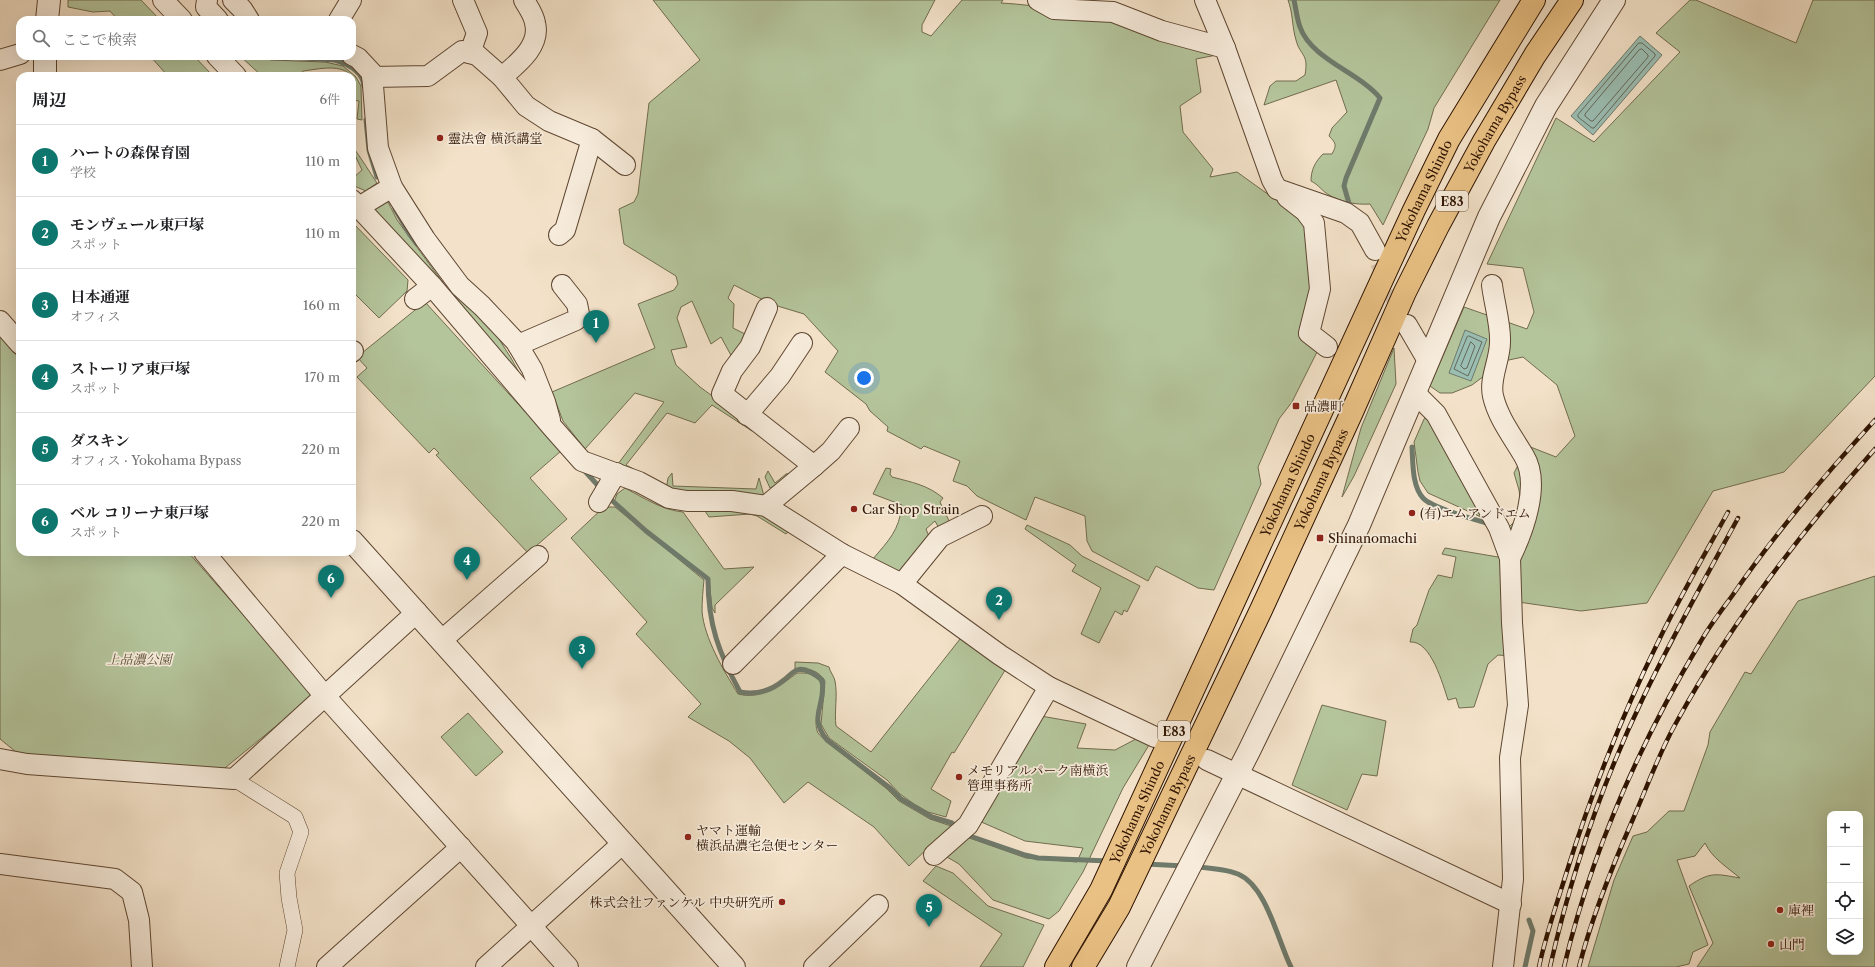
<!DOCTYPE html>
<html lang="ja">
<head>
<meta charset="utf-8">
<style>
	body { margin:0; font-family:"Libre Caslon Text","Noto Serif JP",serif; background:#f2f2f2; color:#202124 }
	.controls { position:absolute; right:12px; bottom:12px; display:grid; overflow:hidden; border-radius:8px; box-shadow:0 4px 16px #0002 }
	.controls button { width:36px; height:36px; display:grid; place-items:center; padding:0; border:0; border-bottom:1px solid #e0e0e0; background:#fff; color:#202124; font:20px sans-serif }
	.you { position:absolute; left:864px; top:378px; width:14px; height:14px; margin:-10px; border:3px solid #fff; border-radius:50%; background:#1a73e8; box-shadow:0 0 0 6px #1a73e833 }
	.badge { display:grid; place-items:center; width:26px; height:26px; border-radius:50%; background:#0f766e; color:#fff; font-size:13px; font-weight:700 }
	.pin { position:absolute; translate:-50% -33px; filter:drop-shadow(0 1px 2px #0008) }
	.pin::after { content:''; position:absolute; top:21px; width:14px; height:12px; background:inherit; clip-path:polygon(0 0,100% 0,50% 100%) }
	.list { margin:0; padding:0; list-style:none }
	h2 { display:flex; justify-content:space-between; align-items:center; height:52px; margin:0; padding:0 16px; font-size:17px }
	h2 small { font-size:13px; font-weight:400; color:#757577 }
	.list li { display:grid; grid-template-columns:26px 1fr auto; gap:12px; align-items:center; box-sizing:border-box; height:72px; padding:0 16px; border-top:1px solid #e0e0e0 }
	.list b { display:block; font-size:15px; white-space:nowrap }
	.list p { margin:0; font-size:13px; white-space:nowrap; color:#757577 }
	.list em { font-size:13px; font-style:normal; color:#757577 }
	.icon { flex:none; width:22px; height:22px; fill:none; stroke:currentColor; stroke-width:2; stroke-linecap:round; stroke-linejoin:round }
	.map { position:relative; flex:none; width:1875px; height:967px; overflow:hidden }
	.search { position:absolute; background:#fff; box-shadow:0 4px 16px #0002; left:16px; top:16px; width:340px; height:44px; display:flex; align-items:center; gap:10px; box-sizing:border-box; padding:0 14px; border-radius:12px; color:#757577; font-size:15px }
	.panel { position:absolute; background:#fff; box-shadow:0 4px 16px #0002; left:16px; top:72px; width:340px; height:484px; border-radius:12px }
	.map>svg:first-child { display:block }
</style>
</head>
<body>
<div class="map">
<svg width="1875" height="967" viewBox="0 0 1875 967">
	<rect width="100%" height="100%" fill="#f3e2c9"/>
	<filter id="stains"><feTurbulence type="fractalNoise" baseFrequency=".005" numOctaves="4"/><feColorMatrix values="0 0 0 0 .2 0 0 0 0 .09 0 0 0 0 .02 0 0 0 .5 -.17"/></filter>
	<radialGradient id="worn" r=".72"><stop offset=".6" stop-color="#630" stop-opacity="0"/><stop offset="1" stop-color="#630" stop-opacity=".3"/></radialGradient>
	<!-- green -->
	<g fill="#b4c49b" stroke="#716c4e" fill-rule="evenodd">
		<path d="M68,0h73l19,20h-42l-8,-9 -17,1 -25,-5z"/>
		<path d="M653,0h282l-13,25v7l9,4 31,-36h41l-2,3c76,4 148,30 221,51l-26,5 5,33 -21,14 3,26 30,37 -3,8 27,-5 32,23 10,4 23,19 7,14 4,51 -6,33 -7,21 17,15 -25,50 -13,17 -21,48 3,17 -47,106 -16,-2 -42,-22 -8,15 -56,-30 -5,-10 -2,-25 -50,-19 -9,23 -49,-24 -10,-10 -14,-5 7,-20 -36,-15 -3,3 -34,-18 1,-4 -18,-16 -4,-7 -41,-32 13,-21 -34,-37 -33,-10 -37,-19 -6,13 6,6 -1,24 16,8 -16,23 -12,-22 -10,7 -19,-43 -11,6 -4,11 10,29 -16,3 5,15 24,22 55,40 -3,4 -40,-26 -17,18 -28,-10 -41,52 31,16 -39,-17 46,-62 -29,-9 -50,56 -22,-28 -11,-29 103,-44 -17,-44 36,-14 4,-6 -2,-8 -52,-32 -5,-35 15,-7 4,-8 11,-91 51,-43z"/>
		<path d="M1288,0h212l-66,108 -6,21 -45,96 -13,-21c-14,1 -29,-2 -41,-9 -7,-4 -10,-10 -18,-14 0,-11 4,-19 12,-27h9c5,-9 4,-11 -3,-18l3,-8 15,-16 -11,-32 -72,25 6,-19 6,-5h20l9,-6c4,-22 -5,-19 -9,-35 -4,-13 -3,-27 -8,-40z"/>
		<path d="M1690,0h6l100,43 17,-43h62v376l-91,96 -71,19 -66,112 -66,8 -63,-9 -9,-75 13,-13 -3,-24 -5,-17 14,-27 28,11 19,-21 -18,-51 -34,-28 -19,4 -32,24 -20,8h-12l-10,-7 34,-79 63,22 7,-17 -11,-44 -36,-4 69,-146 38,24 86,-90 -24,-19z"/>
		<path d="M150,56h44l19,20h-45z"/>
		<path d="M240,56h21l10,4 54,2 18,4 13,11 5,9 1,34 -5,-1 2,-18 -7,-1 1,-23c-12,-14 -33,-8 -50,-6l-4,5h-37z"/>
		<path d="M352,149l3,1c8,11 14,21 22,33l-11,8 -14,-6v-6l10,-9z"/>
		<path d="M386,198l11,22 52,71 26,20 17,17 19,30 15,27 -152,-174 2,-8z"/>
		<path d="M352,222l56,58 -1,11 -28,27 -27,-27z"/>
		<path d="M425,302l136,149 -31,27 37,41 -39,34 -92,-98 3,-2 -5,-5 -5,5 -72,-76 10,-9 -10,-11z"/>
		<path d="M0,336l20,23v193h168l126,143 -94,77 -199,-16 -21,-17z"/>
		<path d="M1394,348l2,36 -42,92 -12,21 19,-69z"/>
		<path d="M1427,417l65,105 -64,-29 -8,-12 -2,-9 -4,-30 10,-23z"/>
		<path d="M886,468l5,1 -1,5 2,3c19,5 36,8 51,21l-3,4 11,23 -11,5 -5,-9 -9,8 4,10 -28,38 -30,-17c17,-20 27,-29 30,-55l-29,-11z"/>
		<path d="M768,471l7,12 11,-9 6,-1 -17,13 -5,2 -5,-11z"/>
		<path d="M672,473l1,13 83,3 3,-11 5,18 -98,-6 2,-12z"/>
		<path d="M625,488c19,10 37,22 58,24l41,57 30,-2 -39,38v8l-3,-5 -3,-29 -20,-14 -75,-63 3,-8z"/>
		<path d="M604,507h11l89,73c-1,10 -2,21 -2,31 2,27 22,60 36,83 23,6 42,-8 59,-21 45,-2 11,39 21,60 2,3 6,6 9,9l60,47 12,12 31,18 21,7 -42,40 -35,-39 -66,-45 -24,21 -34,-45 -21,-17 -41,-24 13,-13 -65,-70 11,-12 -76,-84z"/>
		<path d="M730,508h24l36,22 -4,4 -29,-18 -7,-2 -41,3 -4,-6z"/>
		<path d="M1027,525l43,20 12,11 58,30 -13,26 -3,-2 -2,5 -7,-4 -16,32 -18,-9 20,-46 -29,-17 4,-6 -51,-36z"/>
		<path d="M1445,548l59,10 7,98 -13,-1 -10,9 -14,43 -15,1 -3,-10 -8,2c-5,-15 -17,-60 -38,-58l3,-13 4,-4 12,-35 9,-15 14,3 4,-21 -14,-3z"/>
		<path d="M1875,576v391h-178l16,-24 -24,-57c22,-15 27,-12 51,-8 -13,-11 -28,-20 -35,-35l-10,13 -18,4 31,85 -15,7 -4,12 -13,3h-88l26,-87 19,-44 14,-4 22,-21h15l24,-66 2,-13 35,-60 6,2 47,-73zM1830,814h30v138h-30z"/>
		<path d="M964,634l43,33 -53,86 -2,-1 -21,37 20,12 -5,16 -18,-5 -14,-8 -14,-10 -13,-14 -58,-42 -8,-14 4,-43c-6,-11 -18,-13 -30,-12v-7l23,1 11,4c1,5 5,9 6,14 3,15 -1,30 1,45l35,26z"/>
		<path d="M1322,705l64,16 -9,55 -15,-2 -15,36 -55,-25z"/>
		<path d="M468,713l35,39 -27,24 -35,-39z"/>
		<path d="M1041,716l45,8 -9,24 38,2 21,-11 13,6 -26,43 -40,84 -24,39 -10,8 -56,-19 -34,-36 -12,-7 17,-21 62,22 51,4 6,-14 -58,-7 -46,-20z"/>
		<path d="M936,866l17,7 35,33 56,19 -21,42h-43l22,-33 -79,-53z"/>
	</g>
	<!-- water -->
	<g fill="#9bbeb3" stroke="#6f7a6b">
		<path d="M1640,36l22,19 -69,80 -22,-19z"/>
		<path d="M1465,330l22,9 -16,42 -22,-8z"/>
	</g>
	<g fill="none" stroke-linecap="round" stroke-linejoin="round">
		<!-- shore -->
		<g stroke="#64685a" stroke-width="1">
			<path d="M1639,43h3l13,11v2l-61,72h-2l-14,-11v-2z"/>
			<path d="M1642,49l6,6v2l-55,64h-2l-6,-5v-2l54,-64z"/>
			<path d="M1469,336l13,6 -14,34 -14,-7 13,-32z"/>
			<path d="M1471,342l4,4 -8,22 -3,1 -3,-3z"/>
		</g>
		<!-- stream -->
		<g stroke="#6f7a6b" stroke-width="5">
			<path d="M1294,0c2,9 3,19 6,27 11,32 60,46 80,71l-34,80 -2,8 6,21"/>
			<path d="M272,56l63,4c13,4 28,11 29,26"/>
			<path d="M366,120l3,30 8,27"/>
			<path d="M395,209l15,26 7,9"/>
			<path d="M1412,447c1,16 0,39 11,51 10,11 51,21 67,26"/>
			<path d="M583,469l19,21"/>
			<path d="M607,496l39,35 62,48c0,46 11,74 32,113 16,3 31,-1 44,-12 4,-3 8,-8 13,-10 9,-3 19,5 25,10 5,25 -15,36 5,60l63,48 11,11 31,18 20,6 6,6"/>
			<path d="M964,834l61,21 13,3 70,3"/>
			<path d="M1146,864l38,2"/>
			<path d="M1196,867c14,1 29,2 42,7 29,12 40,68 53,93"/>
			<path d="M1525,967l8,-36 -4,-11"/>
		</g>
		<!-- minor-tunnel -->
		<path stroke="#d5c3ab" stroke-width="20" stroke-dasharray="20 10" stroke-linecap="butt" d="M1380,262l24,55"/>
		<!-- pedestrian casing -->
		<g stroke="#5f4732" stroke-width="16">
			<path id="pedestrian" d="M234,779l61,38 6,15 -14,41 2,25 6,32 -8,37"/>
		</g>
		<!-- minor casing -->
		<g stroke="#5f4732" stroke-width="22">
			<g id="minor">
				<path d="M163,0l19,20"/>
				<path d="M207,0l-1,7 12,13"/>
				<path d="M233,0l9,9 7,11"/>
				<path d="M463,0l14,33 -7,20"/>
				<path d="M1038,0l16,9 59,3 49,19 63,17"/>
				<path d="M1205,0l20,48 47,132 5,9 69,24 14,10 15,27"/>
				<path d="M339,20l12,-20"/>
				<path d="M352,55l6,3 14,15 6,75 14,39 33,52 35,47 22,20 34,36 16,27 13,33 5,18"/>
				<path d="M217,56l19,20"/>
				<path d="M0,60l20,-6"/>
				<path d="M372,77l56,-1 34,-25 15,4 25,22 24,29 23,15 43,18 33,26"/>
				<path d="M502,77c15,-13 39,-31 33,-54 -1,-8 -7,-16 -11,-23"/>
				<path d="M1287,197l18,14 9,12 6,66 -11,44 18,14"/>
				<path d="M352,200l80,86 120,141 30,34 57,21 30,16 18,3h45l34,5 76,48 60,30 98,71 49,32 106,50"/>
				<path d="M359,207l33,-20"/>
				<path d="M559,235l6,-5 27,-91"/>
				<path d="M1492,285c2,17 9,41 8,57 0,19 -11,36 -7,54 5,22 20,41 31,60 17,28 -1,76 -14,102"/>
				<path d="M415,299l17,-13"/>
				<path d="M0,321l20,23"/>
				<path d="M1407,325l21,36"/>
				<path d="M518,345l58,-25 3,-6 -2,-10 -15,-19"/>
				<path d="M352,352l1,-1"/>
				<path d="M1415,393l21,21 63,114 11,30 2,65 6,82 -8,53 3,121 -10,88"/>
				<path d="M747,415l33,-39 22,-33"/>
				<path d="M814,466l17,-15 18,-23"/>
				<path d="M599,502l17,-29"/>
				<path d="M766,506l48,-40 -92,-72 10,-23 18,-24 17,-39"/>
				<path d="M204,552l120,143 244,272"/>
				<path d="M902,584l38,-47 42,-21"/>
				<path d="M442,640l96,-84"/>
				<path d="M733,664l109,-110"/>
				<path d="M0,759l27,5 207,15 183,-167"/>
				<path d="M1207,760l304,144"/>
				<path d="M934,855l34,-30 81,-138"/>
				<path d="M0,864l115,15 17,13 7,28 3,47"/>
				<path d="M327,967l134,-120"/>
				<path d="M486,967l137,-124"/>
				<path d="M814,967l64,-62"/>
			</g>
		</g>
		<!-- tertiary casing -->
		<g stroke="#5f4732" stroke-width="24">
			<g id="tertiary">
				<path d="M47,20l2,-20"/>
				<path d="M45,56v20"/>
				<path d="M352,541l382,426"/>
				<path d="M1138,967l111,-216 110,-226 130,-308 57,-111 68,-106"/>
			</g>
		</g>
		<!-- trunk casing -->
		<g stroke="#2e1300" stroke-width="24">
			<g id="trunk">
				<path id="s1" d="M1056,967l45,-77 313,-680 35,-71 85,-139"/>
				<path id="s2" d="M1083,967l36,-60 142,-297 91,-198 53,-120 33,-66 46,-85 51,-86 37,-55"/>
			</g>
		</g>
		<!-- pedestrian -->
		<use href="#pedestrian" stroke="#f7ecdc" stroke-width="15"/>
		<!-- minor -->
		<use href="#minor" stroke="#f7ecdc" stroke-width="20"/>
		<!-- tertiary -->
		<use href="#tertiary" stroke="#f7ecdc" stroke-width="22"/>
		<!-- trunk -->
		<use href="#trunk" stroke="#eac184" stroke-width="22"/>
		<!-- rail casing -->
		<g stroke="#2e1300" stroke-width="4.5">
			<g id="rail">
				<path d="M1539,967c7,-33 18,-64 28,-96 25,-80 56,-158 93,-233 21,-43 45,-84 68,-126"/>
				<path d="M1550,967c21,-92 52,-184 93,-269 29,-61 63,-121 95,-180"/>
				<path d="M1564,967c27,-114 77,-226 137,-326 9,-16 20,-30 31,-45 43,-63 92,-120 143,-176"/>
				<path d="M1579,967c13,-51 33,-100 54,-148 14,-32 26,-66 43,-96 54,-99 124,-190 199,-274"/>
			</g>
		</g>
		<!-- rail -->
		<use href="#rail" stroke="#f7ecdc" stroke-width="3" stroke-dasharray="9" stroke-linecap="butt"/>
	</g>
	<!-- markers -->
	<g fill="#8f2418" stroke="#f7ecdc" stroke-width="1.5">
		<circle cx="440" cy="138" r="4"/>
		<rect x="1292" y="402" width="8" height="8" rx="2"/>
		<circle cx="854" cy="509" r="4"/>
		<circle cx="1412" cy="513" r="4"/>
		<rect x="1316" y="534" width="8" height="8" rx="2"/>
		<circle cx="959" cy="777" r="4"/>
		<circle cx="688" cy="837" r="4"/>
		<circle cx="782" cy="902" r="4"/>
		<circle cx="1780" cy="910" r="4"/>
		<circle cx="1771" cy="944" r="4"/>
	</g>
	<g text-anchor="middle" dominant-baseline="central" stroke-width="3.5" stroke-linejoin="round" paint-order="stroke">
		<!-- shield labels -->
		<g fill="#f7ecdc" stroke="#6a5442" stroke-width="1">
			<rect x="1436" y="191" width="32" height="20" rx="3"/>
			<rect x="1158" y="721" width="32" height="20" rx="3"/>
		</g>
		<g font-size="12" font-weight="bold" fill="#2e1300">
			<text x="1452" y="201">E83</text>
			<text x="1174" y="731">E83</text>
		</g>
		<!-- street labels -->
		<g font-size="13" fill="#2e1300" stroke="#f7ecdc">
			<text stroke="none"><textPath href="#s2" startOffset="939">Yokohama Bypass</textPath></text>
			<text stroke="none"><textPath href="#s1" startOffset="859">Yokohama Shindo</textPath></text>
			<text stroke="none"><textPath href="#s2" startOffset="543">Yokohama Bypass</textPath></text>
			<text stroke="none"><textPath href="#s1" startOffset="535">Yokohama Shindo</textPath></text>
			<text stroke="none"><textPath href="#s2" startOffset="183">Yokohama Bypass</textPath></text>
			<text stroke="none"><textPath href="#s1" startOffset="175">Yokohama Shindo</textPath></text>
		</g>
		<!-- poi labels -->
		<g font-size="13" fill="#2e1300" stroke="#f7ecdc" text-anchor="start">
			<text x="448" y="138">靈法會 横浜講堂</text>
			<text x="1304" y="406">品濃町</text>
			<text x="862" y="509">Car Shop Strain</text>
			<text x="1420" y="513">(有)エムアンドエム</text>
			<text x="1328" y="538">Shinanomachi</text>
			<text x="967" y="770">メモリアルパーク南横浜<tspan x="967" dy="15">管理事務所</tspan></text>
			<text x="696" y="830">ヤマト運輸<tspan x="696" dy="15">横浜品濃宅急便センター</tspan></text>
			<text x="774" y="902" text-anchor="end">株式会社ファンケル 中央研究所</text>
			<text x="1788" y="910">庫裡</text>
			<text x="1779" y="944">山門</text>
		</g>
		<!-- park labels -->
		<g font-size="13" font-style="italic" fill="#5d5136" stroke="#f7ecdc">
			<text x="139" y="659">上品濃公園</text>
		</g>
	</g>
	<rect width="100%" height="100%" filter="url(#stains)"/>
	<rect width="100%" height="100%" fill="url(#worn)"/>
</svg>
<div class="controls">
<button>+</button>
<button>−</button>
<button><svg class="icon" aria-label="locate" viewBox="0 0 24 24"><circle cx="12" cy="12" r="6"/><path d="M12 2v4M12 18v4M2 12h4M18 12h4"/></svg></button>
<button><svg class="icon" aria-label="layers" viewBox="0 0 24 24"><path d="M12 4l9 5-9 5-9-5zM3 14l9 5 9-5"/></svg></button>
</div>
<div class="you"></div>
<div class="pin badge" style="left:596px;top:343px">1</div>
<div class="pin badge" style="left:999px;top:620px">2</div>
<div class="pin badge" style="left:582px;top:669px">3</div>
<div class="pin badge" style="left:467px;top:580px">4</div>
<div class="pin badge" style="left:929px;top:927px">5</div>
<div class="pin badge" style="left:331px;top:598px">6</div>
<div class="search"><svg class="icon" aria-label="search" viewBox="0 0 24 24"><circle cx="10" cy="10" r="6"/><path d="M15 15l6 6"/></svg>ここで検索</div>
<section class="panel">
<h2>周辺<small>6件</small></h2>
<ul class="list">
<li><span class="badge">1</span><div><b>ハートの森保育園</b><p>学校</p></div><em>110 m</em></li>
<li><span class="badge">2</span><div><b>モンヴェール東戸塚</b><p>スポット</p></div><em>110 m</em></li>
<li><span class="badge">3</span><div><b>日本通運</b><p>オフィス</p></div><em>160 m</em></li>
<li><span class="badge">4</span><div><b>ストーリア東戸塚</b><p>スポット</p></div><em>170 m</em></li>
<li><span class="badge">5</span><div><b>ダスキン</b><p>オフィス · Yokohama Bypass</p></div><em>220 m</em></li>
<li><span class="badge">6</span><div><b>ベル コリーナ東戸塚</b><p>スポット</p></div><em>220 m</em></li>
</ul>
</section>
</div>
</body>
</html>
